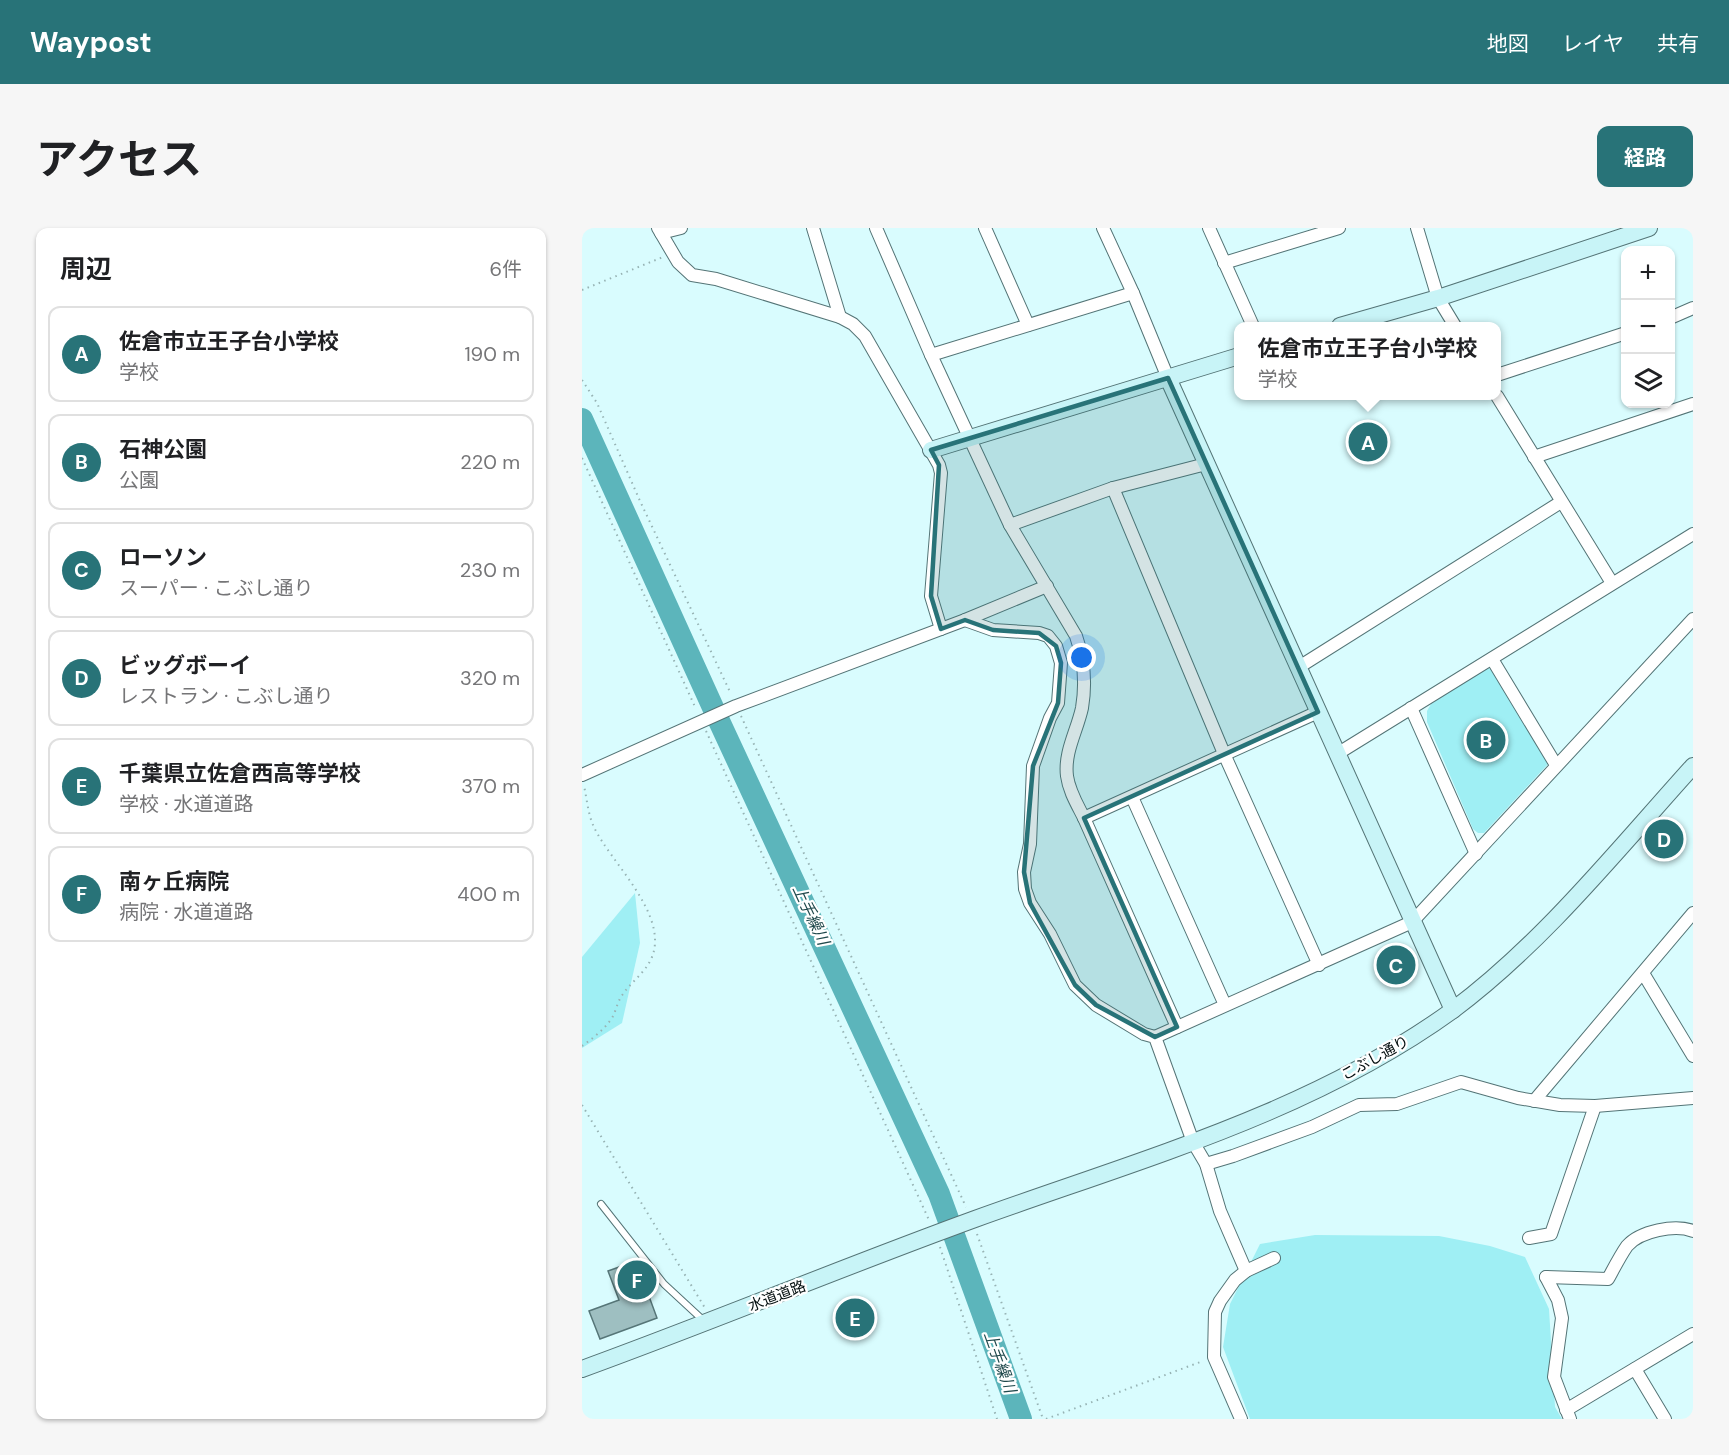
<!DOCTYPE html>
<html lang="ja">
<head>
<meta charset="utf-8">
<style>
	body { margin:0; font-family:"DM Sans","Noto Sans JP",sans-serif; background:#f6f6f6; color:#202124 }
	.controls { position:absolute; right:18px; top:18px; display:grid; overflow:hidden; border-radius:12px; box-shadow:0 2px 4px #0004 }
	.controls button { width:54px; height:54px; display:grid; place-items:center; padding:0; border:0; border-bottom:2px solid #e0e0e0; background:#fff; color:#202124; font:30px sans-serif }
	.you { position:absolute; left:500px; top:430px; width:21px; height:21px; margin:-15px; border:4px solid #fff; border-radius:50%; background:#1a73e8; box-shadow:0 0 0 9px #1a73e833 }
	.badge { display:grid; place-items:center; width:39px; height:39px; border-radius:50%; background:#287378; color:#fff; font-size:20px; font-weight:700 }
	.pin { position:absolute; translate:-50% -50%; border:3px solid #fff; box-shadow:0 2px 6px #0006 }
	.popup { position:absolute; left:652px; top:94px; width:267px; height:78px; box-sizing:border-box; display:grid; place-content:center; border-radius:12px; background:#fff; filter:drop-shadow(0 2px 4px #0005); font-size:20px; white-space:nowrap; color:#757577 }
	.popup b { font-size:22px; color:#202124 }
	.popup::after { content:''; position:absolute; left:50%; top:100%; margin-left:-12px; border:12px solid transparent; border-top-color:#fff }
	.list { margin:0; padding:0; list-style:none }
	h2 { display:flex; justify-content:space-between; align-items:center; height:78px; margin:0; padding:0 24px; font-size:26px }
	h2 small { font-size:20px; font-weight:400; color:#757577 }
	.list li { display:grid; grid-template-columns:39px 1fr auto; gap:18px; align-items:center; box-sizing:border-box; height:96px; margin:0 12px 12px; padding:0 12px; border:2px solid #e0e0e0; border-radius:12px }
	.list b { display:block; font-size:22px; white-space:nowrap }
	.list p { margin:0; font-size:20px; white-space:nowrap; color:#757577 }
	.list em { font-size:20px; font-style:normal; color:#757577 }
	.icon { flex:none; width:33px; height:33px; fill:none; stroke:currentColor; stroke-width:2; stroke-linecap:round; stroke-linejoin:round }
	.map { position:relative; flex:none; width:1111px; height:1191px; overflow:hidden; border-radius:12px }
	header { display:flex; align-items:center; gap:36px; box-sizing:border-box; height:84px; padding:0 30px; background:#287378; color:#fff }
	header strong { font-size:28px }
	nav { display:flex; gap:33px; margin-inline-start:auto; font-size:21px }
	.intro { display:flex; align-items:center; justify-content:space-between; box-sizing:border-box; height:144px; padding:0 36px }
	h1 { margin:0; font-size:42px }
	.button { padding:15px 27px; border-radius:12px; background:#287378; color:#fff; font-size:21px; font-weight:700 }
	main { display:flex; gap:36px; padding:0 36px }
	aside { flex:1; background:#fff; border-radius:12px; box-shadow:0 2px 4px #0004 }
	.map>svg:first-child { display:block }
</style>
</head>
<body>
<header>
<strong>Waypost</strong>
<nav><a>地図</a><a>レイヤ</a><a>共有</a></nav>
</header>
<div class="intro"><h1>アクセス</h1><a class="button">経路</a></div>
<main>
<aside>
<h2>周辺<small>6件</small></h2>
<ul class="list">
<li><span class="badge">A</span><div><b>佐倉市立王子台小学校</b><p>学校</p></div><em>190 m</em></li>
<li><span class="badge">B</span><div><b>石神公園</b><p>公園</p></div><em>220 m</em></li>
<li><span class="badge">C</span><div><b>ローソン</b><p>スーパー · こぶし通り</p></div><em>230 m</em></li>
<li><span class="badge">D</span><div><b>ビッグボーイ</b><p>レストラン · こぶし通り</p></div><em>320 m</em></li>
<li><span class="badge">E</span><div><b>千葉県立佐倉西高等学校</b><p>学校 · 水道道路</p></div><em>370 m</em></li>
<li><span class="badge">F</span><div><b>南ヶ丘病院</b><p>病院 · 水道道路</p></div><em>400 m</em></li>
</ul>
</aside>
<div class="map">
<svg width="1111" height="1191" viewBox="0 0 1111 1191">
	<rect width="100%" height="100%" fill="#d9fcfe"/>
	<!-- green -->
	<g fill="#9feff4">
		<path d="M904,440l8,2 55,93 -65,70h-6l-5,-4 -46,-107v-11l4,-7z"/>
		<path d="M53,665l5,50 -18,80 -40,25v-91z"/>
		<path d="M733,1007l124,1 51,10 35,11 24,52 6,98 7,12h-312l-27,-72 7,-43 30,-60z"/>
	</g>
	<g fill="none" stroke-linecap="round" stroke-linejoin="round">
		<!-- river -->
		<path stroke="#5cb5bb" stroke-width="22" d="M0,191l138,304 219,471 82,225"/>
	</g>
	<!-- building -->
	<path fill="#9ebfc1" stroke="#567678" stroke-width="1.5" d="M54,1033l21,57 -57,21 -11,-28 30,-11 -11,-29z"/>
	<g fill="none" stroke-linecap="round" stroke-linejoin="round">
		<!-- lane casing -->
		<g stroke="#547476" stroke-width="8">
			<path id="lane" d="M19,976l63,80 40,37"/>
		</g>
		<!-- street casing -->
		<g stroke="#547476" stroke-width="14">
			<g id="street">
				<path d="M76,0l20,34 14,13 24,4 124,38 13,7 12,12 74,129 2,8 -10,123 10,33"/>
				<path d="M231,0l27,89"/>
				<path d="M294,0l55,127 79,170 66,111c8,23 10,48 6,72 -5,23 -18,44 -15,68 2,15 10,28 17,42l93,209"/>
				<path d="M403,0l43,97"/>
				<path d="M521,0l30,65 35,85"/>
				<path d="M627,0l44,98"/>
				<path d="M835,0l21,70 17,28"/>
				<path d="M79,5l20,-5"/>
				<path d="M642,35l115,-35"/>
				<path d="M1088,90l23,-10"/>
				<path d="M349,127l202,-62"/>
				<path d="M915,147l129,-42"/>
				<path d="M915,168l115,187"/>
				<path d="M952,229l159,-53"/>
				<path d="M531,260l112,268 94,209"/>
				<path d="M428,297l103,-37 93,-24"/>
				<path d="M383,392l28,10 46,3 9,3 8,10 5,17 -3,40 -8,15 -17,48 -3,78 -6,28 1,17 5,14 20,31 25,51 21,20 48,29 11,3 38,105 13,22 14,47 26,60"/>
				<path d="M910,431l64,106"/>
				<path d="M717,439l262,-165"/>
				<path d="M829,480l65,146"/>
				<path d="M755,526l356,-220"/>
				<path d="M0,547l154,-69 229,-86 82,-34"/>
				<path d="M550,569l93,208"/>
				<path d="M502,590l234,-106"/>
				<path d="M1061,745l50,83"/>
				<path d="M573,809l257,-115 281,-303"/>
				<path d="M952,873l159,-188"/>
				<path d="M624,936l27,-8 79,-29 47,-22 38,-1 64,-22 57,16 42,7 35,1 98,-8"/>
				<path d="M947,1010l22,-4 44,-128"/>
				<path d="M964,1049l62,2c6,-11 12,-23 19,-33 13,-15 48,-22 66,-15"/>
				<path d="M964,1049l12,23 4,18 -8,59 16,42"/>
				<path d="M1053,1141l30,50"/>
				<path d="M984,1182l127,-76"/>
				<path d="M659,1191l-27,-62 1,-45 5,-11 15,-21 11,-9 28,-13"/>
			</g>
		</g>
		<!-- secondary casing -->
		<g stroke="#547476" stroke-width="18">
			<g id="secondary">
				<path d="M758,98l98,-28 211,-70"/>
				<path d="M586,150l285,632"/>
				<path d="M349,222l308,-94"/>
				<path d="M0,1141c132,-48 261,-102 393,-150 163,-59 336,-106 478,-209 90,-67 165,-161 240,-244"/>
			</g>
		</g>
		<!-- path -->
		<g stroke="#97b3b4" stroke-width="2" stroke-dasharray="1.5 4.5" stroke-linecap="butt">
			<path d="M0,62l81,-33"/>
			<path d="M0,152l15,23 43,98 91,193"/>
			<path d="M0,230l114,251"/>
			<path d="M159,488l225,491"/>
			<path d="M124,503l223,489"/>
			<path d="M0,818c11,-8 22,-16 30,-28 4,-7 5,-15 9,-21 9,-15 24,-23 31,-40 17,-43 -42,-95 -58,-130 -6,-12 -7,-28 -10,-41"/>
			<path d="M0,877l123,203"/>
			<path d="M395,1006l66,185"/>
			<path d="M358,1019l57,172"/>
			<path d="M464,1191l157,-58"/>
		</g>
		<!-- lane -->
		<use href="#lane" stroke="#fff" stroke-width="6"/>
		<!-- street -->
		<use href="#street" stroke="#fff" stroke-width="12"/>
		<!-- secondary -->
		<use href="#secondary" stroke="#c8f4f7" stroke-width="16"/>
	</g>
	<!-- marked area -->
	<path fill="#287378" fill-opacity="0.2" stroke="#287378" stroke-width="4.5" stroke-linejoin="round" d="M586,150l150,334 -234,106 93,209 -22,10 -59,-32 -21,-20 -45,-82 -6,-31 9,-106 25,-63 3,-40 -5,-17 -17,-13 -46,-3 -28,-10 -24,9 -10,-33 8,-131 -8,-15z"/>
	<g text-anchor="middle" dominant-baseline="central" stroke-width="4.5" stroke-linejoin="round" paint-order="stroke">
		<!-- street labels -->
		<g font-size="15" fill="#030e0f" stroke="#fff">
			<text transform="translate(793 830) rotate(-29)">こぶし通り</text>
			<text transform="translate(195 1068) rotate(-21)">水道道路</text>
		</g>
		<!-- water labels -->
		<g font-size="16" font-style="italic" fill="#20494c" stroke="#fff">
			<text transform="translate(229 687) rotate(65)">上手繰川</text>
			<text transform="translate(418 1134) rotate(70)">上手繰川</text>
		</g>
	</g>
</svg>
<div class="controls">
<button>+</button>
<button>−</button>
<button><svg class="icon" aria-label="layers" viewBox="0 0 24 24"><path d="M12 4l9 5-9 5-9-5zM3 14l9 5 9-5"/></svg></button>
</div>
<div class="you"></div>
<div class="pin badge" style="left:786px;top:214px">A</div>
<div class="popup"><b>佐倉市立王子台小学校</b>学校</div>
<div class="pin badge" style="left:904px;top:512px">B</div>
<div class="pin badge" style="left:814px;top:737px">C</div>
<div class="pin badge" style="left:1082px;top:611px">D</div>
<div class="pin badge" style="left:273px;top:1090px">E</div>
<div class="pin badge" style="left:55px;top:1052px">F</div>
</div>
</main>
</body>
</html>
